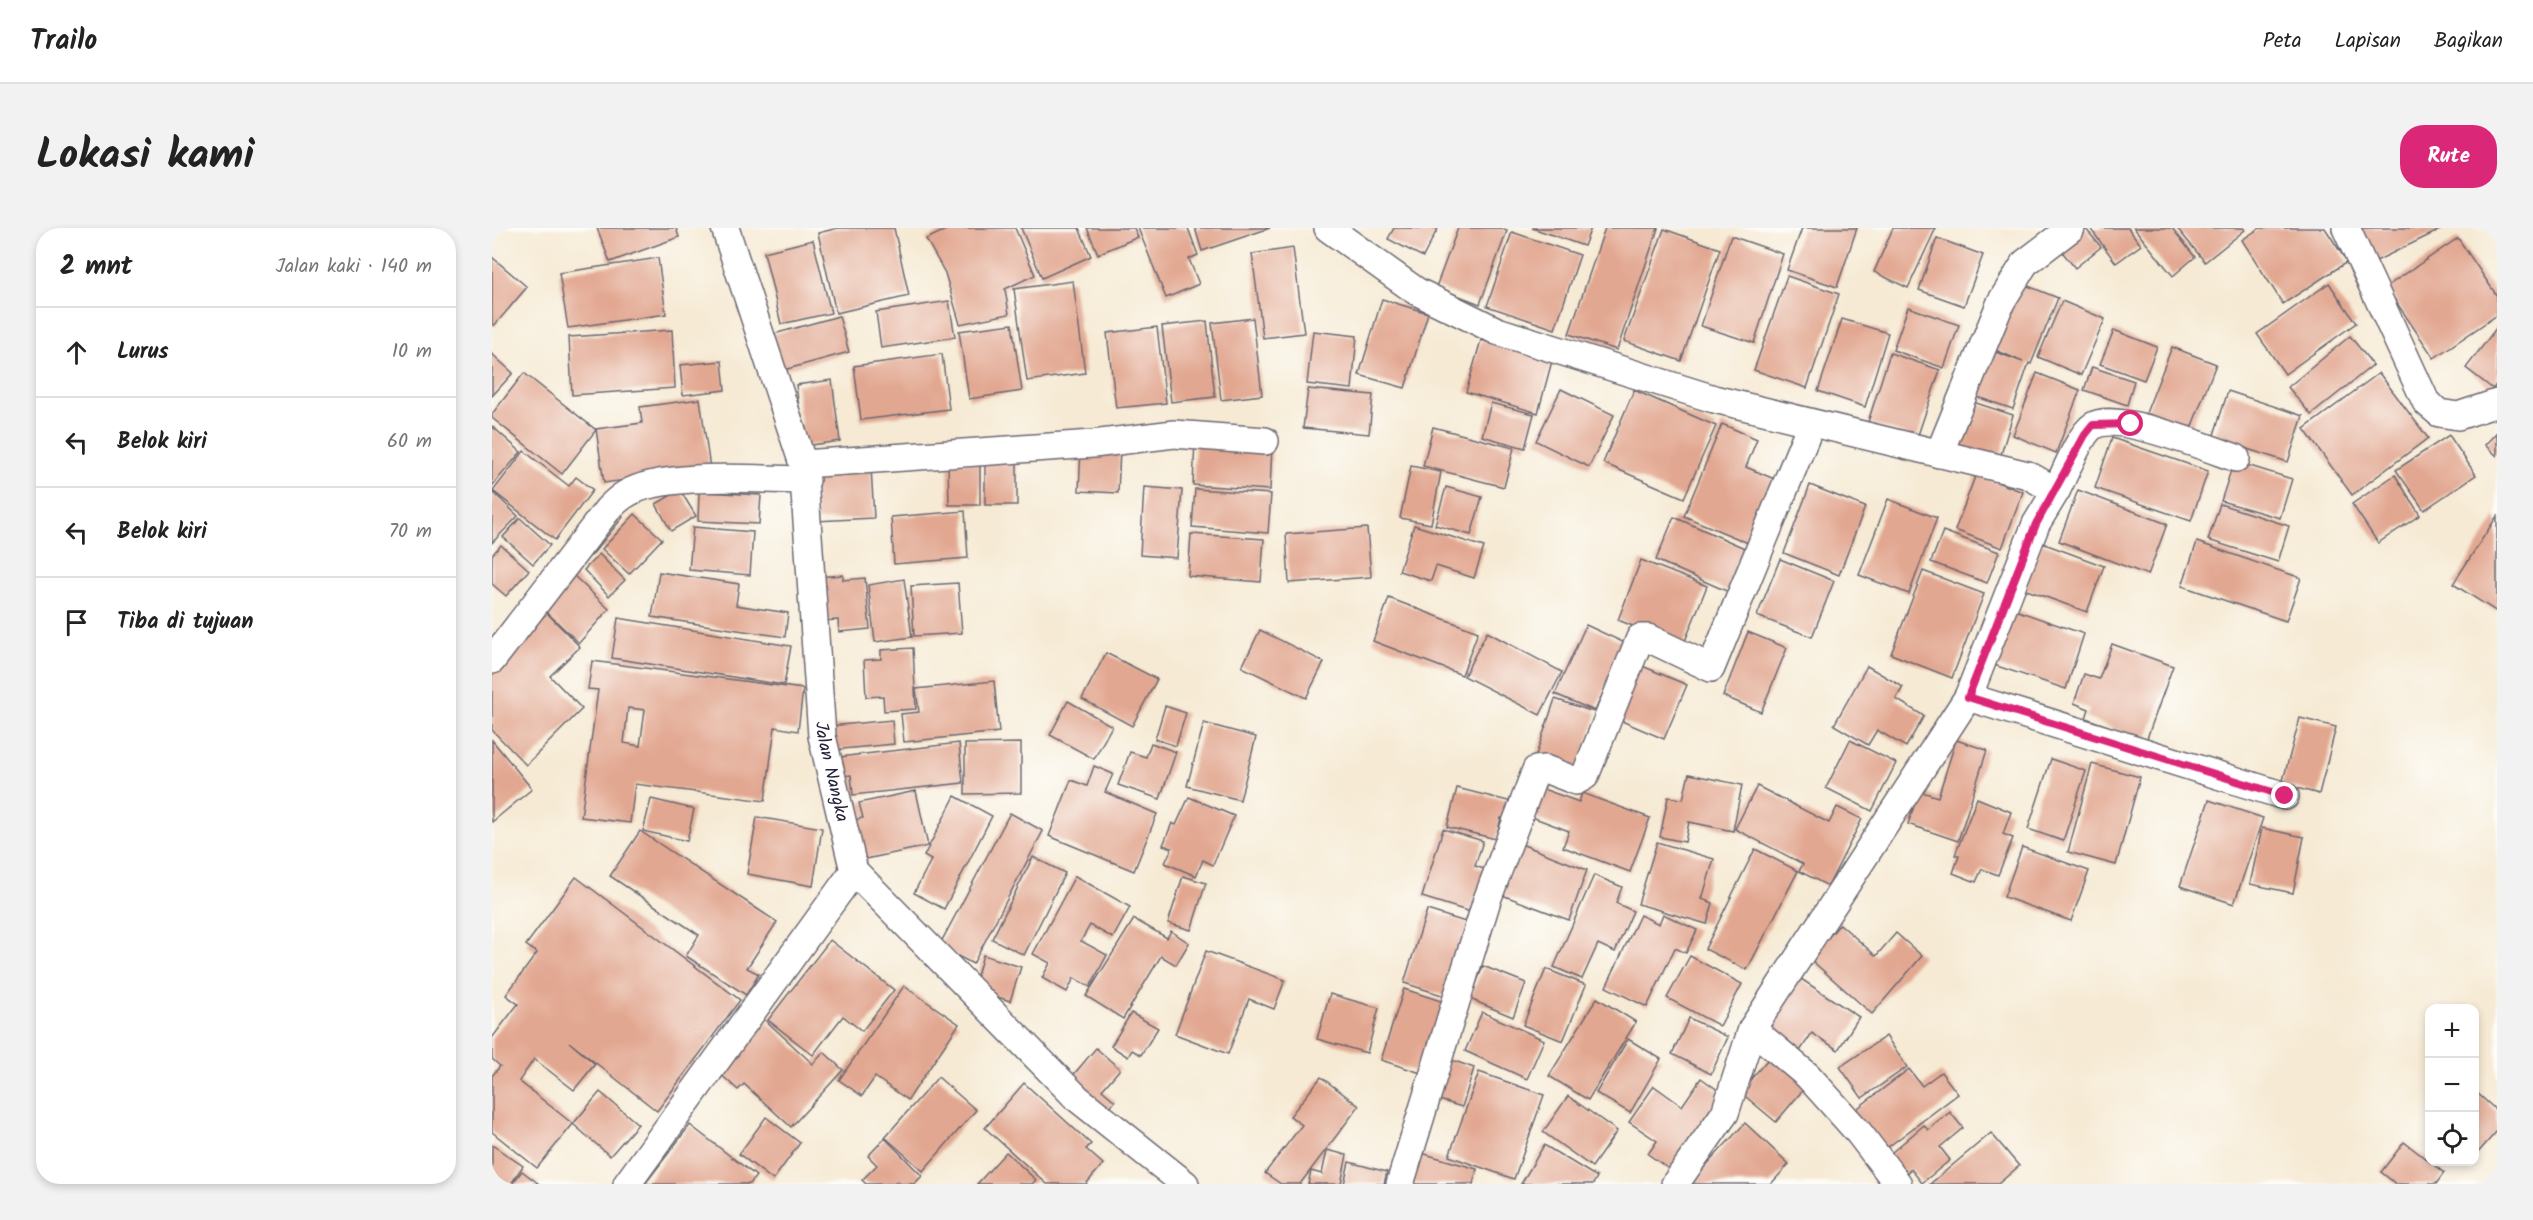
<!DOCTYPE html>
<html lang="id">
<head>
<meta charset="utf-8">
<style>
	body { margin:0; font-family:Kalam,sans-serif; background:#f2f2f2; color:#222 }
	.controls { position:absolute; right:18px; bottom:18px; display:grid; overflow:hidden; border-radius:12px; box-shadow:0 3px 9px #0003 }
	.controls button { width:54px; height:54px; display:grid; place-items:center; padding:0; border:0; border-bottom:2px solid #e0e0e0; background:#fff; color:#222; font:30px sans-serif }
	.stop { position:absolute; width:18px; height:18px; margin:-14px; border:4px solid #db2777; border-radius:50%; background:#fff }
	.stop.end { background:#db2777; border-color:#fff; box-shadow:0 2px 6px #0008 }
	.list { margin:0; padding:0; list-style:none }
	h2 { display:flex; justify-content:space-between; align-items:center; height:78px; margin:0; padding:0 24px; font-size:26px }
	h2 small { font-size:20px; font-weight:400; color:#767676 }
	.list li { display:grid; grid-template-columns:39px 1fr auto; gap:18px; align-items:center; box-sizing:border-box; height:90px; padding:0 24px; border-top:2px solid #e0e0e0 }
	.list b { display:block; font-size:22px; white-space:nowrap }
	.list em { font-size:20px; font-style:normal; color:#767676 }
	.icon { flex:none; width:33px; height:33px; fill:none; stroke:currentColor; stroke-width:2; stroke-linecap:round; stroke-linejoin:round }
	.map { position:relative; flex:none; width:2005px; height:956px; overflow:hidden; border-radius:24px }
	header { display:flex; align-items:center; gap:36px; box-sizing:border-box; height:84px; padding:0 30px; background:#fff; border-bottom:2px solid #e0e0e0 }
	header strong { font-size:28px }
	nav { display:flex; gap:33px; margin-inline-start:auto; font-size:21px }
	.intro { display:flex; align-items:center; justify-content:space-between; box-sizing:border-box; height:144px; padding:0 36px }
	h1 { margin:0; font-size:42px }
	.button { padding:15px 27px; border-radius:24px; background:#db2777; color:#fff; font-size:21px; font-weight:700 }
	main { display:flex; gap:36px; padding:0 36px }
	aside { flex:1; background:#fff; border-radius:24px; box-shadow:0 3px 9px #0003 }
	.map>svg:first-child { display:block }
</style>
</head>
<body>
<header>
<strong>Trailo</strong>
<nav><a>Peta</a><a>Lapisan</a><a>Bagikan</a></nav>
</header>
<div class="intro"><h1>Lokasi kami</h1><a class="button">Rute</a></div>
<main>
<aside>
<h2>2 mnt<small>Jalan kaki · 140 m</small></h2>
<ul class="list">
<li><svg class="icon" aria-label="ahead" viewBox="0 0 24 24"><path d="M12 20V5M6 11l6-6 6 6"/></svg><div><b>Lurus</b></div><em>10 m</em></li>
<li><svg class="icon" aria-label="left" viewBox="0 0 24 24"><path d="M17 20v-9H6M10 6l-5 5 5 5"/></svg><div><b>Belok kiri</b></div><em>60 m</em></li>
<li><svg class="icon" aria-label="left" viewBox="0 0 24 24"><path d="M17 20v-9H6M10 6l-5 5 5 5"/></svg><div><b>Belok kiri</b></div><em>70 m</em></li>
<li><svg class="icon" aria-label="arrive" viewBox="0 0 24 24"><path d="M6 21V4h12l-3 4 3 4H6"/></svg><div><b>Tiba di tujuan</b></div></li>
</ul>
</aside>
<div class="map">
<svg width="2005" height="956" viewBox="0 0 2005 956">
	<rect width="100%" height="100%" fill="#fdfcf7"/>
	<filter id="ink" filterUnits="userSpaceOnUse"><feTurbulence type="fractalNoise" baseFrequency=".0167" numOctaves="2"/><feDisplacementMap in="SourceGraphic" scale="12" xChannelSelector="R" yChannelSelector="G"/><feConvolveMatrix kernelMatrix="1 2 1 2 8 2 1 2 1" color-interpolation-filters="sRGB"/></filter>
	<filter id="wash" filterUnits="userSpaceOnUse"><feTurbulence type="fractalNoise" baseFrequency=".008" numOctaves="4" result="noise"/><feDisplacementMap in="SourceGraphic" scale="24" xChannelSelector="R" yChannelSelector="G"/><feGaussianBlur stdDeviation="1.35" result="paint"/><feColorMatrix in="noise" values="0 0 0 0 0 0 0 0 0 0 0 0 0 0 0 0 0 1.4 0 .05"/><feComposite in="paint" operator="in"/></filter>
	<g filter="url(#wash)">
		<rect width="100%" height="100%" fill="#f6ead4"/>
		<g id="blocks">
			<!-- building -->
			<g fill="#e2a791" fill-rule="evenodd">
				<path d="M105,0h79l3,9 -69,25z"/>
				<path d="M346,0h56l15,68 -73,17 -18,-80z"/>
				<path d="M458,0h65l20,47 -30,14 4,25 -49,10 -15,-51 -19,-34z"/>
				<path d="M529,0h58l12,28 -49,22z"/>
				<path d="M595,0h47l4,9 -40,17z"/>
				<path d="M646,0h50l10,27 -9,4 10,25 -33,14z"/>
				<path d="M703,0h75l-68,23z"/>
				<path d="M902,0h44l-15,29 -35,-18z"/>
				<path d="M966,0h42l7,3 -27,73 -44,-17z"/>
				<path d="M1040,0h59l-7,18z"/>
				<path d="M1113,0h53l-41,122 -48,-16z"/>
				<path d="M1310,0h55l-20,59 -50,-17z"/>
				<path d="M1401,0h43l-28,60 -34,-16z"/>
				<path d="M1585,0h8l16,19 -26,21 -19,-24z"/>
				<path d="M1598,0h38l13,17 -25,18z"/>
				<path d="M1642,0h38l23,29 -22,19z"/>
				<path d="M1685,0h66l2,2 -40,32z"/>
				<path d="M1768,0h65l22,34 -64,42 -41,-64z"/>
				<path d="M1863,0h89l-72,35z"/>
				<path d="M1172,1l56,20 -39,112 -57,-20z"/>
				<path d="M1020,4l68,23 -25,74 -68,-23z"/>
				<path d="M1239,8l52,18 -29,89 -53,-17z"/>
				<path d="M1445,10l46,17 -19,51 -45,-16z"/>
				<path d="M1966,10l39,58v19l-63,43 -48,-71z"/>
				<path d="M321,12l18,73 -50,11 -17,-72z"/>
				<path d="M801,20l11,85 -41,5 -11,-84z"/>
				<path d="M0,29l35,30 -33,39 -2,-2z"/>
				<path d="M166,30l8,56 -98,14 -9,-55z"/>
				<path d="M1295,48l52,18 -32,94 -53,-18z"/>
				<path d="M581,53l12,92 -58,8 -13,-92z"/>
				<path d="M1526,54l40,16 -27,66 -2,-1 -16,46 -42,-14 16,-46 36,13 -32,-14z"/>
				<path d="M1837,55l27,40 -71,51 -28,-40z"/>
				<path d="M890,71l46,14 -23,75 -46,-13z"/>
				<path d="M457,73l6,36 -74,11 -5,-36z"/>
				<path d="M1570,73l43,18 -24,56 -43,-18z"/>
				<path d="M1416,79l51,18 -15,43 -51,-18z"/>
				<path d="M347,88l10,36 -69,19 -10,-36z"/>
				<path d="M761,90l9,77 -41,5 -9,-77z"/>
				<path d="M1350,91l46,14 -23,74 -47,-16z"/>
				<path d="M715,93l8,76 -44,5 -9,-76z"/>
				<path d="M520,96l10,67 -53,8 -10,-68z"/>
				<path d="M665,99l9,76 -50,5 -9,-75z"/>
				<path d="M2005,99v56l-4,6 -27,-21z"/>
				<path d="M180,102l3,58 -103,7 -3,-58z"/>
				<path d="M1622,102l43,17 -13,33 -44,-16z"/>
				<path d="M821,103l44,5 -5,53 -45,-5z"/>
				<path d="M1858,108l23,29 -62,50 -23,-28z"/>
				<path d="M989,112l71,21 -14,52 -72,-21z"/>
				<path d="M1680,119l44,17 -26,67 -44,-18z"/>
				<path d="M1398,125l50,17 -23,68 -49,-16z"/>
				<path d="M0,126l21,19 -21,23z"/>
				<path d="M450,126l7,55 -88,11 -7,-54z"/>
				<path d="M230,133l3,29 -42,5 -3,-30z"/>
				<path d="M1600,139l42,14 -7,24 -43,-15z"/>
				<path d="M32,145l72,57 -34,44 -70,-56v-4z"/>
				<path d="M1545,145l43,17 -24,63 -43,-18z"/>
				<path d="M1887,145l49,65 -76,57 -48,-66z"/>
				<path d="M340,152l8,61 -36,5 -8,-61z"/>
				<path d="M816,161l65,6 -4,39 -66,-6z"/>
				<path d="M1069,161l53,26 -25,52 -53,-26z"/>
				<path d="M1142,162l82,36 -32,72 -81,-35z"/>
				<path d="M1736,163l75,25 -15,46 -75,-24z"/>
				<path d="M208,171l10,69 -106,15 -8,-54 46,-6 -2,-16z"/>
				<path d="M1475,172l46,15 -14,46 -48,-16z"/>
				<path d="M999,175l43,11 -9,34 -43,-12z"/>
				<path d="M1230,196l35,15 -11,28 33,14 -26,64 -69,-29z"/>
				<path d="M0,198l29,26 -29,34z"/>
				<path d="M941,199l81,21 -10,39 -81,-21z"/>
				<path d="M2005,204v24l-12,-11z"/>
				<path d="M1957,207l27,40 -52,35 -28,-40z"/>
				<path d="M1620,210l96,33 -17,50 -96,-33z"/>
				<path d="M703,213l77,5 -2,44 -77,-5z"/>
				<path d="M589,219l39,2 -2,44 -39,-2z"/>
				<path d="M32,223l45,35 7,-9 17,13 -38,50 -62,-49z"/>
				<rect x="493" y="231" width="32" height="46"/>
				<path d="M1742,233l58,18 -12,39 -59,-17z"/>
				<path d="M488,234v43h-31l-1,-42z"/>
				<path d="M919,238l30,6 -10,52 -31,-6z"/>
				<path d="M379,239l3,51 -58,3 -2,-51z"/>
				<path d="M1484,246l47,18 -21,56 -47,-18z"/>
				<path d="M1903,247l25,40 -42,28 -26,-39z"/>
				<path d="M1318,257l55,22 -26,68 -55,-22z"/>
				<path d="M652,259l38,3 -5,68 -37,-3z"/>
				<path d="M954,259l36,10 -11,38 -36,-10z"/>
				<path d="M703,261l76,5 -3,39 -76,-6z"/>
				<path d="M188,262l16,26 -25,15 -15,-27z"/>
				<path d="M1586,262l89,34 -19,51 -89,-34z"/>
				<path d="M0,263l26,25 -26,27z"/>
				<path d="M207,264l62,3 -2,29 -61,-3z"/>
				<path d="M1396,271l49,19 -28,76 -50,-19z"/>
				<path d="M1728,276l69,22 -11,36 -70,-22z"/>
				<path d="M121,281l10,8 -32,39 -10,-8z"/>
				<path d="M473,283l3,47 -74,6 -3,-47z"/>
				<path d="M143,286l27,25 -33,35 -27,-25z"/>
				<path d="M2005,288v96l-44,-28z"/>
				<path d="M1182,289l75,33 -18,43 -75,-33z"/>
				<path d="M28,290l30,27 -17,19 -30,-27z"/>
				<path d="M922,297l70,22 -10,31 -38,-12 -5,15 -32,-10z"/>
				<path d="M201,299l60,5 -3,43 -61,-5z"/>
				<path d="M875,300l4,49 -82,6 -3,-49z"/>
				<path d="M1451,303l56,21 -12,31 -56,-21z"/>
				<path d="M699,306l73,5 -3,43 -73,-6z"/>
				<path d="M1705,314l104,36 -15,43 -104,-35z"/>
				<path d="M1550,315l62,23 -17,46 -63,-23z"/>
				<path d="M9,317l28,25 -23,26 -14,-12v-29z"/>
				<path d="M107,326l26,26 -16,16 -25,-26z"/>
				<path d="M1288,331l54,22 -22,56 -55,-21z"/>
				<path d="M1149,332l66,26 -24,60 -65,-26z"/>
				<path d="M1431,343l61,23 -32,84 -61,-24z"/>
				<path d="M167,344l80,12 -3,21 52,8 -3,24 -133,-20z"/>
				<path d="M79,345l38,36 -30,34 -39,-37z"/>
				<path d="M351,347v5l22,-2 5,51 -31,3 -1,-12 -19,1 -4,-44z"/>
				<path d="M412,351l8,58 -37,5 -7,-57z"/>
				<path d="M466,355l4,50 -48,3 -3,-50z"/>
				<path d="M897,370l89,34 -16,43 -89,-34z"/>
				<path d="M1520,381l72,25 -18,55 -72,-24z"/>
				<path d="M55,385l33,34 -30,29 32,33 -56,56 -34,-35v-62z"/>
				<path d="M126,390l173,28 -7,39 -172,-27z"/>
				<path d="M1094,397l39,18 -30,68 -40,-17z"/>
				<path d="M768,402l64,32 -18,36 -64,-31z"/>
				<path d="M995,404l75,40 -22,43 -76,-39z"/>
				<path d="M1256,404l39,16 -26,64 -38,-16z"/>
				<path d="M1620,416l61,22 -27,75 -60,-23 3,-9 -15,-6 10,-29 15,5z"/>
				<path d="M421,420l3,61 -32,2 -1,-15 -17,1 -2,-37 17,-1v-9z"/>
				<path d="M614,425l51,26 -25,47 -50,-27z"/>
				<path d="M100,433l211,28 -5,42 -23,-4 -10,74 -130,-17 -5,39 -49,-6 17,-127 -10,-1zM136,480l17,2 -5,36 -16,-3z"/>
				<path d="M1141,434l54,23 -23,54 -54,-23z"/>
				<path d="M1375,438l36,21 -7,12 28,17 -18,31 -29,-17 -9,15 -34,-20z"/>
				<path d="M502,453l5,51 -95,10 -3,-28 18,-2 -3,-23z"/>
				<path d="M1063,471l42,14 -18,56 -43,-14z"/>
				<path d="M576,473l44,25 -18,33 -44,-24z"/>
				<path d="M673,478l21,7 -10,33 -21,-7z"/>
				<path d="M1808,490l36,9 -17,67 -37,-10z"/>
				<path d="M400,492l2,24 -62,6 -2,-24z"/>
				<path d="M712,495l52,14 -16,63 -53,-14z"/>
				<path d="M0,512l40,49 -40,33z"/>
				<path d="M1358,512l46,23 -24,48 -46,-23z"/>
				<path d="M1464,512l31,10 -29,91 -50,-17 11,-33 19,6z"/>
				<path d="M467,515l4,40 -110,12 -2,-20 -18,2 -2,-19z"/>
				<path d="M529,515v50l-56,1v-50z"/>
				<path d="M659,515l25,9 -16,47 -42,-14 12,-33 16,5z"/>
				<path d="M1559,531l35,12 -23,70 -35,-12z"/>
				<path d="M1600,536l48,13 -24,88 -48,-13z"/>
				<path d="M602,538l19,8 -8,18 52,22 -23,57 -85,-35 22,-56 16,6z"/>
				<path d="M1197,546l53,11 -9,46 -44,-9 -4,20 -25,-5 8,-40 15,2z"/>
				<path d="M1265,558l72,37 8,-16 25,12 -34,67 -29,-15 4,-7 -68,-35z"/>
				<path d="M965,560l59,15 -4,18 -11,-3 -5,21 -49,-12z"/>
				<path d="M1051,561l36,13 3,-9 68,25 -20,54 -67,-25 6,-16 -37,-14z"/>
				<path d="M424,563l12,55 -67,14 -8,-40 10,-2 -4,-15z"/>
				<path d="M463,568l37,20 -48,93 -30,-16 17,-33 -7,-4z"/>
				<path d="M697,569l45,19 -21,49 -10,-5 -7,16 -31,-13 7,-15 -9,-3 9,-22 4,2z"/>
				<path d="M1485,570l34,14 -8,22 10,4 -15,37 -16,-6 -6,13 -23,-9 6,-17 -4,-1z"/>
				<path d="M159,571l43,10 -7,32 -44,-10z"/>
				<path d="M1717,572l54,18 -29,86 -54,-18z"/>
				<path d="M518,585l33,18 -70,133 -34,-18z"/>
				<path d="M265,589l65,11 -9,58 -66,-12z"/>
				<path d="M1770,600l42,9 -11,56 -43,-9z"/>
				<path d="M951,601l40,12 -8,25 15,5 -13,43 -55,-17z"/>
				<path d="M148,603l137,91 -30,46 12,6 -13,21 -60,-39 13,-21 -89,-59z"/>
				<path d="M1165,614l57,17 -12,40 11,4 -6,21 -69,-20z"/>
				<path d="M1029,616l66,26 -18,50 -67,-25z"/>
				<path d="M1530,619l67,24 -18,50 -67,-24z"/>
				<path d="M1263,621l43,22 -51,99 -42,-21z"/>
				<path d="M541,629l32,16 -41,82 -32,-16z"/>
				<path d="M1102,647l28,12 -6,16 17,8 -18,41 -17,-8 -16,35 -28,-12z"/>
				<path d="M583,648l55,31 -17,31 -23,-13 -9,16 26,14 -17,32 -16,-9 -7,14 -25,-14 8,-15 -17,-9z"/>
				<path d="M691,648l23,7 -15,47 -23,-7z"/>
				<path d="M84,649l164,123 -83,111 -88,-69 26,22 -21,26 -40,-31 -15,22 54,43 -36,44 -45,-36v-56l8,-10 -8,-7v-21l26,-34 -12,-9 31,-42 -11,-8z"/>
				<path d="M935,682l45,14 -24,73 -44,-14z"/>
				<path d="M1171,686l34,16 -11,23 -11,-5 -28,59 -41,-20 34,-72 19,9z"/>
				<path d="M642,691l33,19 4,-7 18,12 -13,22 -15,-9 -38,63 -37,-23z"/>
				<path d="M1348,696l36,32 20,-23 26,23 -50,58 -62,-55z"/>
				<path d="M338,712l64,50 -32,41 -19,-15 -30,39 -45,-35z"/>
				<path d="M714,723l79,29 -11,29 -25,-10 -21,55 -53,-20z"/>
				<path d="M491,727l38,12 -11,34 -37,-12z"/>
				<path d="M1198,728l52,28 -22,42 -53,-28z"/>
				<path d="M991,738l43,17 -13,34 -43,-18z"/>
				<path d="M1054,741l40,16 -23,56 -40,-16z"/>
				<path d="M1303,747l64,42 -21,33 -26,-17 -14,21 -38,-26z"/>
				<path d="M412,758l55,38 -51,76 -33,-23 -13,19 -23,-16z"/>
				<path d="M912,761l43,14 -23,71 -43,-14z"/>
				<path d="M838,766l49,14 -12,45 -50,-14z"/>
				<path d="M1105,770l39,24 -48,78 -39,-24z"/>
				<path d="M990,784l62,28 -17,39 -62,-28z"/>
				<path d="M639,785l27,15 -17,27 -9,-5 -4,7 -17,-11z"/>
				<path d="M1197,790l39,19 -17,37 -39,-20z"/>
				<path d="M272,791l49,45 11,-12 19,18 -52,57 -47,-43 -6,6 -21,-19z"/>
				<path d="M1394,808l21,31 -45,31 -22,-31z"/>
				<path d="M1136,811l33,20 -31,54 -34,-20z"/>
				<path d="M604,820l24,21 -18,21 13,11 -9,11 -37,-32z"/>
				<path d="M1281,825l35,31 -32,38 -36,-30z"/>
				<path d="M957,831l25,9 -12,39 -26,-8z"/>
				<path d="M1417,841l13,17 19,-14 17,22 -78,59 -30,-39z"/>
				<path d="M987,844l65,23 -30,84 -65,-23z"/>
				<path d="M446,849l38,33 -53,61 -38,-34z"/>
				<path d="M829,849l38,29 -59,78h-19l-16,-11 37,-48 -12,-9z"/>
				<path d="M1209,850l25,18 -53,76 -25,-18 9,-13 -28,-19 25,-36 28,20z"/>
				<path d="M532,855l67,61 -5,5 17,15 -17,20h-39l-62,-56z"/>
				<path d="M1983,863l22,20v20l-22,25z"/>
				<path d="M108,864l38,32 -28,32 -37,-32z"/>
				<path d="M1076,868l49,35 -25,36 -49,-35z"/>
				<path d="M1458,884l13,16 -23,19 10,13 -28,23 -11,-14 -11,9 -15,-20 39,-33 4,5z"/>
				<path d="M274,889l34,26 -27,37 -34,-26z"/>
				<path d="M1253,895l44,41 -18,20h-82z"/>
				<path d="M198,897l66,51 -6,8h-105z"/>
				<path d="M1499,905l28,33 -21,18h-68z"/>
				<path d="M393,910l37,38 -8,8h-14l-3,-3 -3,3h-28l-4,-4 15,-15 -9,-9z"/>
				<path d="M1912,914l40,31 -8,11h-40l-15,-12z"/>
				<path d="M0,917l31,21 -12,18h-19z"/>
				<path d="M1052,917l53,32 -4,7h-72z"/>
				<path d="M835,922l20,5 -6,29h-33l3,-13 11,3z"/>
				<path d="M514,924l30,28 -4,4h-55z"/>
				<path d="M926,924l59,17 -4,15h-64z"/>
				<path d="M857,934l38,10 -3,12h-40z"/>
				<path d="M30,943l17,13h-27z"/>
			</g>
		</g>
	</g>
	<g filter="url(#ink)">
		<use href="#blocks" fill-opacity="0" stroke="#6c6871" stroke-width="1.5"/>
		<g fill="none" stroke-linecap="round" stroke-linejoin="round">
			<!-- street casing -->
			<g stroke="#6c6871" stroke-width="30">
				<g id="street">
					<path id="s1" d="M233,0l78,236 19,272 32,135 223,227 108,86"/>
					<path d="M836,0l88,63 81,40 217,68 314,76 28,16 -20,33 -68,173 -216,332 -27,84 -50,71"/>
					<path d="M1854,0l80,174 13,11 19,3 39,-13"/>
					<path d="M1447,226l62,-152 24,-39 46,-35"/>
					<path d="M311,236l290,-20 81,-10 91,7"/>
					<path d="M1564,263c8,-15 24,-57 37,-65 23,-15 117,23 143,32"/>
					<path d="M0,432l116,-151c5,-5 11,-11 18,-15 37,-23 135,-14 180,-14"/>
					<path d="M1476,469l317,99"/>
					<path d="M1260,801l56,47 51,57 39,51"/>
					<path d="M135,956l227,-313"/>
					<path d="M908,956l87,-284 49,-130 9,-1 31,12 9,-5 55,-138h8l63,30 100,-244"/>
				</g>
			</g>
			<!-- street -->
			<use href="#street" stroke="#fff" stroke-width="27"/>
		</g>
	</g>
	<g fill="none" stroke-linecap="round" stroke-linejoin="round" filter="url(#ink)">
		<!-- route -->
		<path stroke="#db2777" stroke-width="8" d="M1639,196l-38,1 -8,10 -49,89 -68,173 317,99"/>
	</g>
	<g text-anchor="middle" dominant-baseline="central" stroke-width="4.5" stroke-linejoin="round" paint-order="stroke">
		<!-- street labels -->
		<g font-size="18" fill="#22223b" stroke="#fdfcf7">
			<text stroke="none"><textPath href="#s1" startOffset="558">Jalan Nangka</textPath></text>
		</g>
	</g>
</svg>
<div class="controls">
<button>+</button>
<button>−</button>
<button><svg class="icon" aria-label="locate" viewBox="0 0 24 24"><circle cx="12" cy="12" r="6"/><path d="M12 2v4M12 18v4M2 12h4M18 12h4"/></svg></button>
</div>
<div class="stop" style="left:1639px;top:196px"></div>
<div class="stop end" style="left:1793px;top:568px"></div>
</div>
</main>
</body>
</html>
